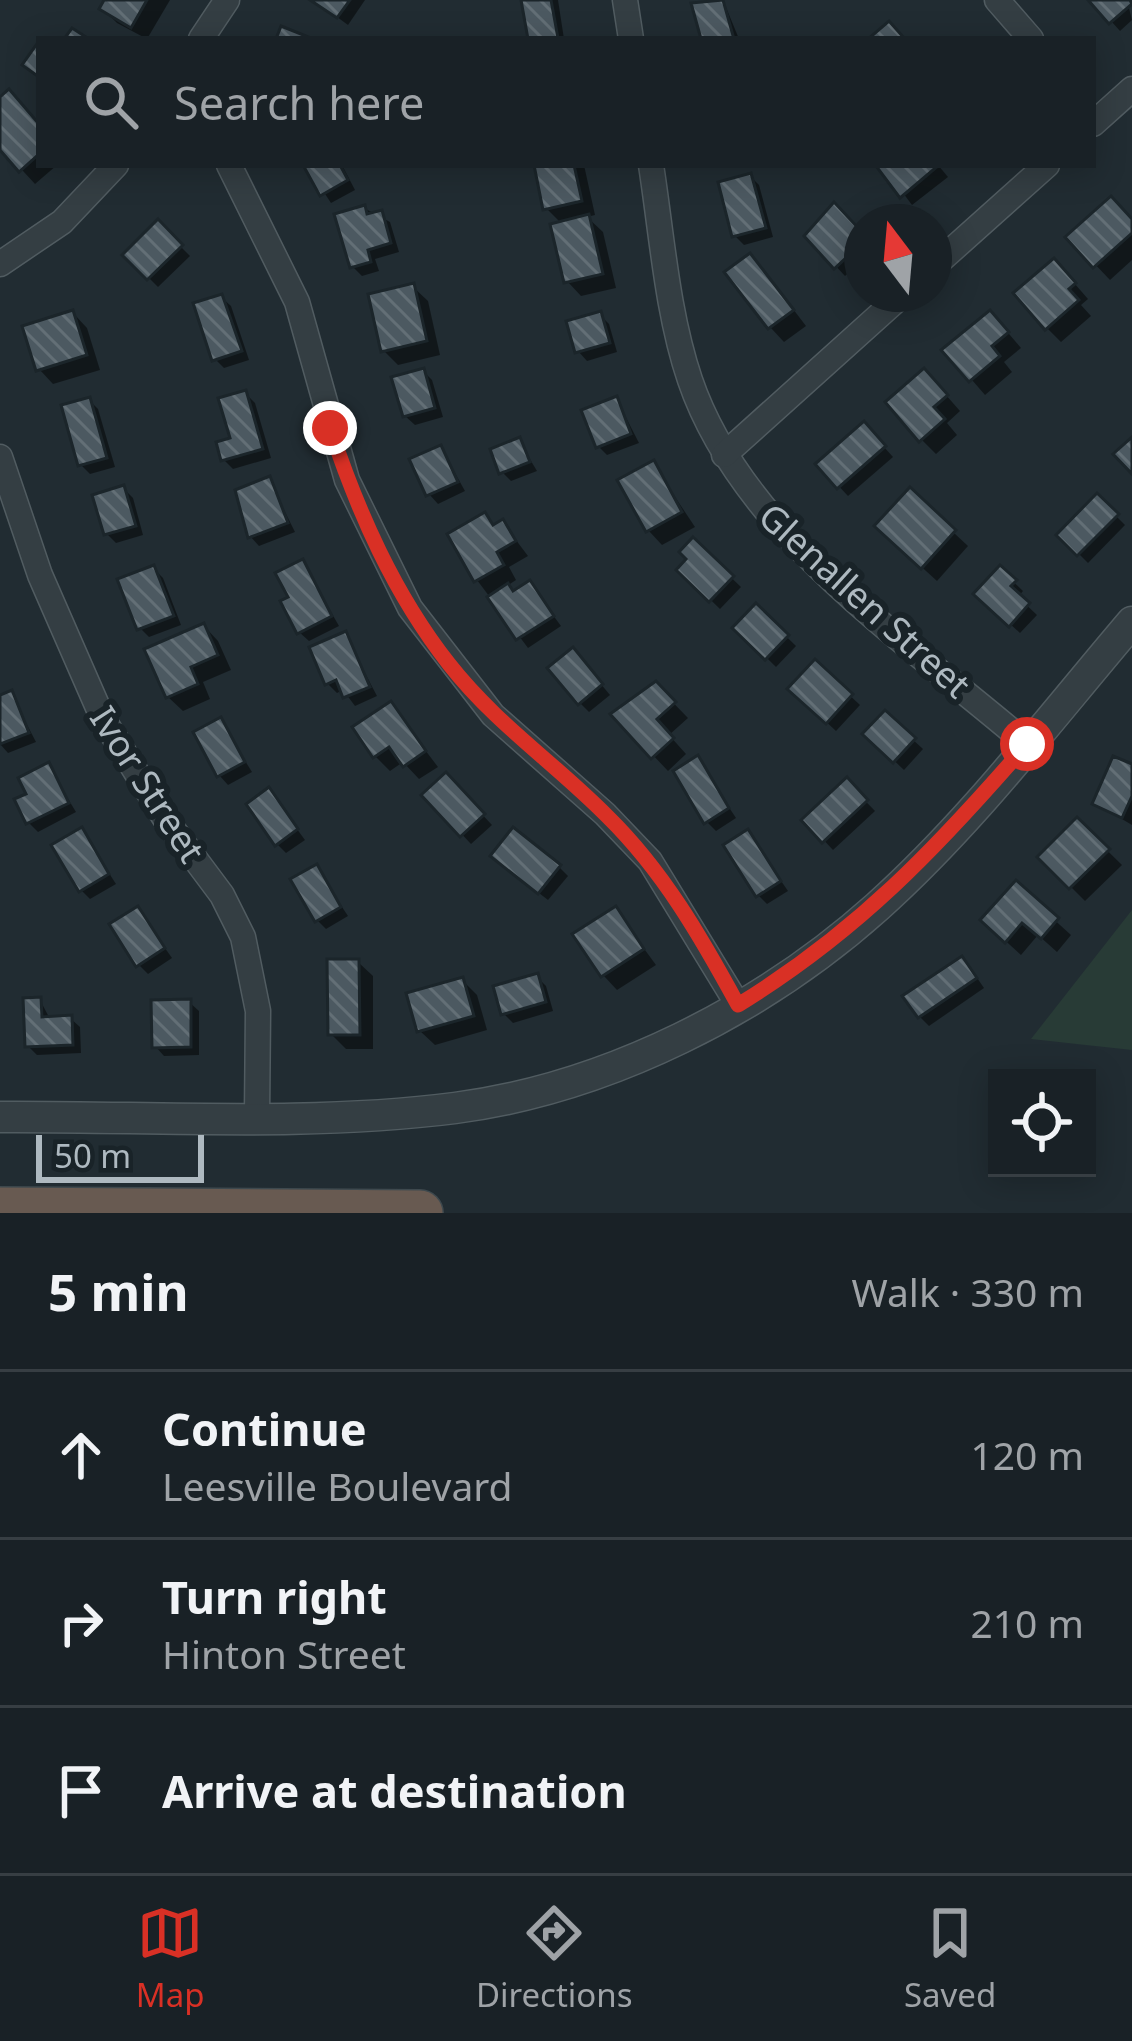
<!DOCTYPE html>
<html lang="en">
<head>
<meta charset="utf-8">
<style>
	body { margin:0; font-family:"Noto Sans",sans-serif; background:#22292e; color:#f1f3f6 }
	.controls { position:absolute; right:36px; bottom:36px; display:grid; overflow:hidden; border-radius:0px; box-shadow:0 6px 30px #0003 }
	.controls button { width:108px; height:108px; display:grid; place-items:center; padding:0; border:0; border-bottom:3px solid #373e43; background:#192126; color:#f1f3f6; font:60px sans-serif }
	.compass { position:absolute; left:844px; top:204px; width:108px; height:108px; border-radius:50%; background:#192126; box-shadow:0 6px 30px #0003; rotate:344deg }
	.scale { position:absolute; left:36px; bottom:30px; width:168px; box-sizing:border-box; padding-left:12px; border:6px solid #aeb9c0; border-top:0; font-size:33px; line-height:42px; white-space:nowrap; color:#aeb9c0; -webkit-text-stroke:9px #192328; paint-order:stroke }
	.stop { position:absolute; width:36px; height:36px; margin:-27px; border:9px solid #d93025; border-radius:50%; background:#fff }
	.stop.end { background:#d93025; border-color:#fff; box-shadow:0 3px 12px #0008 }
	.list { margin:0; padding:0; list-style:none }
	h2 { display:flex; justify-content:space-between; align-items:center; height:156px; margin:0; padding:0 48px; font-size:51px }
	h2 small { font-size:39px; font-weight:400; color:#9fa3a7 }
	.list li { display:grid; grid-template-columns:78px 1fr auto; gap:36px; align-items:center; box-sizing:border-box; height:168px; padding:0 48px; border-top:3px solid #373e43 }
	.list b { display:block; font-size:45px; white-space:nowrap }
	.list p { margin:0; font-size:39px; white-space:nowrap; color:#9fa3a7 }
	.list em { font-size:39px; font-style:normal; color:#9fa3a7 }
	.icon { flex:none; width:66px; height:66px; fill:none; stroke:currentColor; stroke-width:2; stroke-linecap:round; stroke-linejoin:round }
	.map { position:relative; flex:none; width:1132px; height:1213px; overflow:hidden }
	.search { position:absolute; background:#192126; box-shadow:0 6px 30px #0003; left:36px; right:36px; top:36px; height:132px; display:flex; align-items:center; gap:30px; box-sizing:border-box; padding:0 42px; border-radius:0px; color:#9fa3a7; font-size:45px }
	.sheet { height:660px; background:#192126 }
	nav { display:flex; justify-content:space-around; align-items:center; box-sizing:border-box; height:168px; border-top:3px solid #373e43; background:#192126; font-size:33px; color:#9fa3a7 }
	nav a { display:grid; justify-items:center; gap:6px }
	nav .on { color:#d93025 }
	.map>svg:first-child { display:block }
</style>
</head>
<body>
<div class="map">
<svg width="1132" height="1213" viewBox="0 0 1132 1213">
	<defs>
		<pattern id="building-back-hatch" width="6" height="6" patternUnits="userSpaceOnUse" patternTransform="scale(3)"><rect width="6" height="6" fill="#4c5961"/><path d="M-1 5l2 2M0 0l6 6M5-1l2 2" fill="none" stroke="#636f76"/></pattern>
	</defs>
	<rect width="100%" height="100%" fill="#212c32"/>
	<!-- park -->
	<path fill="#283b36" d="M1132,910v140l-101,-11z"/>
	<!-- shadow -->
	<g fill="#0007">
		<path d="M104,0h66l-23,39 -30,-16 -14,-14z"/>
		<path d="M314,0h51l-17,25z"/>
		<path d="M524,0h34l6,39h-33z"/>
		<path d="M723,0l16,39h-34l-10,-34z"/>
		<path d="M1092,0h35l5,20 -12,11z"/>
		<path d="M0,101l39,25v39h18l-22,19 -35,-38z"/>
		<path d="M306,165h36l13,25 -24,13z"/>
		<path d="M537,165h47l11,50 -8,2 16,15 13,56 -35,8 -14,-15 -5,-57 -16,-16z"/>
		<path d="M882,165h56l10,12 -36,28z"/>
		<path d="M750,176l9,9 14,52 -29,8 -9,-9z"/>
		<path d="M364,208l26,14 9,30 -24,7 4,12 -17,5 -9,-9z"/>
		<path d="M1132,222v38l-22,20 -40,-42z"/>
		<path d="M158,224l32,32 -32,31 -32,-32z"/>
		<path d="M862,235v26l-17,15 -37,-40z"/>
		<path d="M764,271l42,55 -22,16 -14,-15z"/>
		<path d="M1068,276l20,23 -7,6 10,11 -30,26 -14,-14z"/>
		<path d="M413,287l15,14 12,54 -42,10 -15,-15z"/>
		<path d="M221,297l10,9 18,54 -25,8 -9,-9z"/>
		<path d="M73,313l14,15 13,42 -47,14 -14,-15z"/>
		<path d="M600,315l9,9 8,28 -30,9 -9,-10z"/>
		<path d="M1004,328l17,20 -17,14 8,10 -27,23 -39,-45z"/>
		<path d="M423,371l9,9 11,37 -28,8 -10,-9z"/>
		<path d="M938,386l22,25 -13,12 10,12 -21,19 -14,-14z"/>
		<path d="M246,394l9,9 16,55 -38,11 -9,-9z"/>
		<path d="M89,400l9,9 17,58 -25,7 -9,-9z"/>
		<path d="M617,400l22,43 -32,12 -9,-9z"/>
		<path d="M864,425l29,32 -45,39 -29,-31z"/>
		<path d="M519,441l18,30 -26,10 -9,-9z"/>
		<path d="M441,448l24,43 -27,13 -9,-10z"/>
		<path d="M653,464l42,63 -33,18 -14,-15z"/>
		<path d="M269,480l26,52 -36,14 -9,-10z"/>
		<path d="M124,489l9,9 10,37 -27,8 -9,-9z"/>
		<path d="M910,492l58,54 -31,35 -45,-41z"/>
		<path d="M1097,497l28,28 -37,38 -28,-28z"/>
		<path d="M485,516l10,11 8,-4 25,33 -19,11 7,13 -9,6 8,8 15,-10 31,42 -33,22 -51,-68z"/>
		<path d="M694,542l47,45 -21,22 -40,-39 11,-11z"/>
		<path d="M303,563l36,63 -30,15 -10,-9 -7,-34z"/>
		<path d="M153,568l10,10 18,47 -32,12 -9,-9z"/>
		<path d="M1000,569l23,22 -5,6 19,18 -17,18 -43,-39z"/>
		<path d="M756,607l40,39 -20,21 -40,-39z"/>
		<path d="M204,626l14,15 13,29 -28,12 7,17 -27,12 -15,-14z"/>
		<path d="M345,635l32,61 -22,10 -12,-16 -6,3 -10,-10z"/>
		<path d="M581,660l29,35 -21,17 -9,-9z"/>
		<path d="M815,663l45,42 -24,26 -45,-42z"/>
		<path d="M656,685l32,33 -19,17 17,19 -18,17 -54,-57z"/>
		<path d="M11,694l25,48 -28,11 -8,-9v-46z"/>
		<path d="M391,705l47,62 -19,12 -16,-17 -13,9 -15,-15z"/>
		<path d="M885,714l38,35 -19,21 -38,-36z"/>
		<path d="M220,721l32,51 -24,13 -9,-10z"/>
		<path d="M697,759l39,59 -20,13 -9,-9z"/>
		<path d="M48,766l28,46 -38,20 -9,-9z"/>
		<path d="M1132,767v58l-37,-22z"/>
		<path d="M446,776l46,49 -21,19 -46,-49z"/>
		<path d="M847,782l28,29 -42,39 -28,-30z"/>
		<path d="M269,791l36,49 -19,13 -9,-9z"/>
		<path d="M1077,821l45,44 -37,36 -44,-44z"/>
		<path d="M82,831l34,53 -26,15 -9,-9z"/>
		<path d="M748,833l40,58 -21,13 -9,-9z"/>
		<path d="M503,865l56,2 9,9 -20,24z"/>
		<path d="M316,868l32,48 -22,13 -9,-9z"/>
		<path d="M1016,885l55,50 -14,17 -19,-17 -17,20 -22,-20z"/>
		<path d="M615,909l41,56 -39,25 -14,-15z"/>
		<path d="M138,910l34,48 -24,16 -9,-9z"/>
		<path d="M358,962l15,14v73h-27l-15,-15z"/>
		<path d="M971,969l13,19 -55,38 -9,-9z"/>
		<path d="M537,977l9,9 7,25 -40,12 -9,-9z"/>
		<path d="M462,980l15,15 10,35 -52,15 -15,-14z"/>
		<path d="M40,1000l10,19 20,-1 10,9 1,26 -44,2 -9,-9z"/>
		<path d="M189,1002l10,9v44l-35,1 -9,-10z"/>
	</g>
	<!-- building -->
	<g fill="url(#building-back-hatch)" stroke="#1b252a" stroke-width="3">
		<path d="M104,0h43l-16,28 -32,-19z"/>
		<path d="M310,0h40l-13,18z"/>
		<path d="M521,0h30l7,38 -30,1z"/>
		<path d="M723,0l11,39h-33l-10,-36z"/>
		<path d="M1088,0h42l2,4 -23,20z"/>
		<path d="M889,21l16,18h-37z"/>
		<path d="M281,26l30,12 -1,1h-34z"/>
		<path d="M72,28l17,11h-25z"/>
		<path d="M39,41v36l-17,-12z"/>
		<path d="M9,89l30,35v30l-20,18 -19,-22v-53z"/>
		<path d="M303,165h37l8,15 -28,16z"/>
		<path d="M534,165h40l8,36 -39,9z"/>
		<path d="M939,165l-39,33 -24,-32 1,-1z"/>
		<path d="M751,173l15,55 -34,9 -14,-55z"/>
		<path d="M1111,196l21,23v14l-39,35 -28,-31z"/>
		<path d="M834,202l28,30v11l-28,26 -30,-33z"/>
		<path d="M365,205l2,9 15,-4 9,33 -23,7 3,12 -21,6 -16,-54z"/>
		<path d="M589,214l14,60 -39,9 -14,-59z"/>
		<path d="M158,219l25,26 -36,35 -25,-25z"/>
		<path d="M750,253l44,57 -26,19 -44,-57z"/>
		<path d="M1054,258l22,25 -7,6 10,11 -34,30 -32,-37z"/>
		<path d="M414,283l13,58 -46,11 -13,-58z"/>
		<path d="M222,294l20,57 -30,10 -19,-58z"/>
		<path d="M73,310l14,45 -51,16 -14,-45z"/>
		<path d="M990,310l19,22 -17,14 8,10 -31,26 -28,-32z"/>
		<path d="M601,311l9,32 -35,10 -9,-32z"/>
		<path d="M424,368l11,40 -32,9 -12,-40z"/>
		<path d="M924,368l24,27 -14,12 11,12 -26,23 -34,-40z"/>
		<path d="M246,390l17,59 -42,12 -5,-19 14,-4 -12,-40z"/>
		<path d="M617,396l14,38 -35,14 -15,-38z"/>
		<path d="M90,397l17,61 -29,8 -17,-61z"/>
		<path d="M864,421l22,25 -49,43 -22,-25z"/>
		<path d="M520,437l10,25 -31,12 -9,-25z"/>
		<path d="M1132,437v37l-19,-20z"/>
		<path d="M441,445l17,37 -32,14 -17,-37z"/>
		<path d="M654,460l28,52 -36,20 -29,-52z"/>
		<path d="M270,476l18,47 -40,15 -13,-48z"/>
		<path d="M124,485l12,41 -32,9 -12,-40z"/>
		<path d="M910,487l46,43 -35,39 -47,-43z"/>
		<path d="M1097,493l22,21 -42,42 -21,-21z"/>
		<path d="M485,512l8,13 10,-6 13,22 -19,11 7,13 -30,17 -27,-48z"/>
		<path d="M693,537l41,39 -25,26 -33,-32 10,-11 -7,-7z"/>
		<path d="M303,559l29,57 -35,18 -17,-33 8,-4 -13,-24z"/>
		<path d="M154,565l20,51 -37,14 -20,-51z"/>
		<path d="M1000,565l17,15 -6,6 19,17 -21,24 -36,-33z"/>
		<path d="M530,580l24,36 -38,24 -29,-43 21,-14 5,8z"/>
		<path d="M756,603l33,32 -24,25 -33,-32z"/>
		<path d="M204,623l14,32 -27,12 7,17 -32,14 -22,-49z"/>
		<path d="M346,631l24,56 -27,11 -7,-18 -11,5 -16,-38z"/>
		<path d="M573,647l30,37 -25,21 -31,-37z"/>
		<path d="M815,659l38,35 -27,30 -39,-35z"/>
		<path d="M656,681l20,21 -19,17 17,19 -23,21 -41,-45z"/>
		<path d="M12,690l17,43 -29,11v-49z"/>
		<path d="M391,701l35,50 -23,16 -14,-20 -16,11 -21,-31z"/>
		<path d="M885,710l31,28 -23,25 -31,-29z"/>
		<path d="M221,717l24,45 -28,15 -24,-45z"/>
		<path d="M698,755l31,53 -25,16 -31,-53z"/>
		<path d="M1113,756l19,8v32l-10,22 -30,-14z"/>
		<path d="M49,762l20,41 -43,21 -12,-25 12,-5 -8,-16z"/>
		<path d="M446,772l39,42 -25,23 -39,-42z"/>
		<path d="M847,777l21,23 -46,43 -21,-23z"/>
		<path d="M269,787l29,42 -23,17 -29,-42z"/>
		<path d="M1077,817l33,32 -41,40 -32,-32z"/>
		<path d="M82,827l27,47 -30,18 -28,-47z"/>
		<path d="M513,827l48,38 -23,29 -48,-38z"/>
		<path d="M748,829l33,52 -25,16 -33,-52z"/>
		<path d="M317,864l24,43 -26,15 -25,-43z"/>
		<path d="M1016,880l43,38 -18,21 -19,-16 -17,20 -25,-23z"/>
		<path d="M138,906l27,42 -29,19 -27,-43z"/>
		<path d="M616,906l28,43 -43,28 -29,-43z"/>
		<path d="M962,956l15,22 -59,40 -16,-22z"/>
		<path d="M327,959h32l1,76h-32z"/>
		<path d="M538,973l8,29 -45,13 -8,-29z"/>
		<path d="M463,977l11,39 -57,16 -11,-39z"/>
		<path d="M41,997l1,20 30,-2 1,30 -48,2 -2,-49z"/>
		<path d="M191,999v48l-39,1 -1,-48z"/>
	</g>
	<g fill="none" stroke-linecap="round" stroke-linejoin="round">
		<!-- minor casing -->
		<g stroke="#515c61" stroke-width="27">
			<g id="minor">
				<path d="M625,0l6,39"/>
				<path d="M997,0l34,39"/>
				<path d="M201,39l26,-39"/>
				<path d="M1093,124l39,-35"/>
				<path d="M229,165l68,137 50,178 63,128 83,107 112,99 45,47 88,144"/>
				<path d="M651,165c11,71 16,147 39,215 52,153 218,262 337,364"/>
				<path d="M0,264l62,-42 54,-57"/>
				<path d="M934,266l113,-101"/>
				<path d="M724,455l179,-161"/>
				<path d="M0,457l40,118 63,144 63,101 56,75 21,42 15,74 -1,104"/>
			</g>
		</g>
		<!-- tertiary casing -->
		<g stroke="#515c61" stroke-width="33">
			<path id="tertiary" d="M0,1117c150,-1 306,10 455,-9 153,-20 308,-99 422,-201 95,-85 173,-189 255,-285"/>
		</g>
		<!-- motorway casing -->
		<g stroke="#3e494e" stroke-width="48">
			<path id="motorway" d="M0,1210l420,3"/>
		</g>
		<!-- minor -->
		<use href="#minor" stroke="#343e43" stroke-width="24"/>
		<!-- tertiary -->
		<use href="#tertiary" stroke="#343e43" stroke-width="30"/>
		<!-- motorway -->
		<use href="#motorway" stroke="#685a51" stroke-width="45"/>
	</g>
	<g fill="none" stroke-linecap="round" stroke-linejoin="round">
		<!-- route -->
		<path stroke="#d93025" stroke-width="15" d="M330,428c28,84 64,166 119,236 47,60 107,100 159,153 55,54 93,120 130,188 119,-73 198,-156 289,-261"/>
	</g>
	<g text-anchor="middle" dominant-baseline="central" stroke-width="12" stroke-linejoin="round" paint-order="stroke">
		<!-- street labels -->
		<g font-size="36" fill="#aeb9c0" stroke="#192328">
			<text transform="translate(865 600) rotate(42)">Glenallen Street</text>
			<text transform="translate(148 784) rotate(57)">Ivor Street</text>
		</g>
	</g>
</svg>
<div class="controls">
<button><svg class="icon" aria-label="locate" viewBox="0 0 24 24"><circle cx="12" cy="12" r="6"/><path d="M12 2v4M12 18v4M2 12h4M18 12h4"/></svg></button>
</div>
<svg class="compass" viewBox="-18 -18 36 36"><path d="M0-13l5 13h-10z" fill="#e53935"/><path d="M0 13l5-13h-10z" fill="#9fa3a7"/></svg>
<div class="scale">50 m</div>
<div class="stop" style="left:1027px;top:744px"></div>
<div class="stop end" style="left:330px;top:428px"></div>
<div class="search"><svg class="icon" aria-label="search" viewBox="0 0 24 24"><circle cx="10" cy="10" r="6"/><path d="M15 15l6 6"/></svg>Search here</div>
</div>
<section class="sheet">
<h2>5 min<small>Walk · 330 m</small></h2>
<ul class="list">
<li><svg class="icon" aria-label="ahead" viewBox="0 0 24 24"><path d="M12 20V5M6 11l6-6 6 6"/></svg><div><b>Continue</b><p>Leesville Boulevard</p></div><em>120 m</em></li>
<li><svg class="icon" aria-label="right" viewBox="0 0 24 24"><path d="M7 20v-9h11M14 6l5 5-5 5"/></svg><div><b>Turn right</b><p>Hinton Street</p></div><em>210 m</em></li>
<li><svg class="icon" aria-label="arrive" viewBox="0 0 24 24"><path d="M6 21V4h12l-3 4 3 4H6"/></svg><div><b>Arrive at destination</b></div></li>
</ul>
</section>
<nav>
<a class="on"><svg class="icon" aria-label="map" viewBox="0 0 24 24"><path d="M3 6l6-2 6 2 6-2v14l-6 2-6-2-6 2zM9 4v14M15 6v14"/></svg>Map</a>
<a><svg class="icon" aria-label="directions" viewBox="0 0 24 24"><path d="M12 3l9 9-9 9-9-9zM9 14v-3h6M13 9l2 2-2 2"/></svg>Directions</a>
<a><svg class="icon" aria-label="saved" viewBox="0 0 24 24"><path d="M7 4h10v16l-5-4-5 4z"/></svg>Saved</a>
</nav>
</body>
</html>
